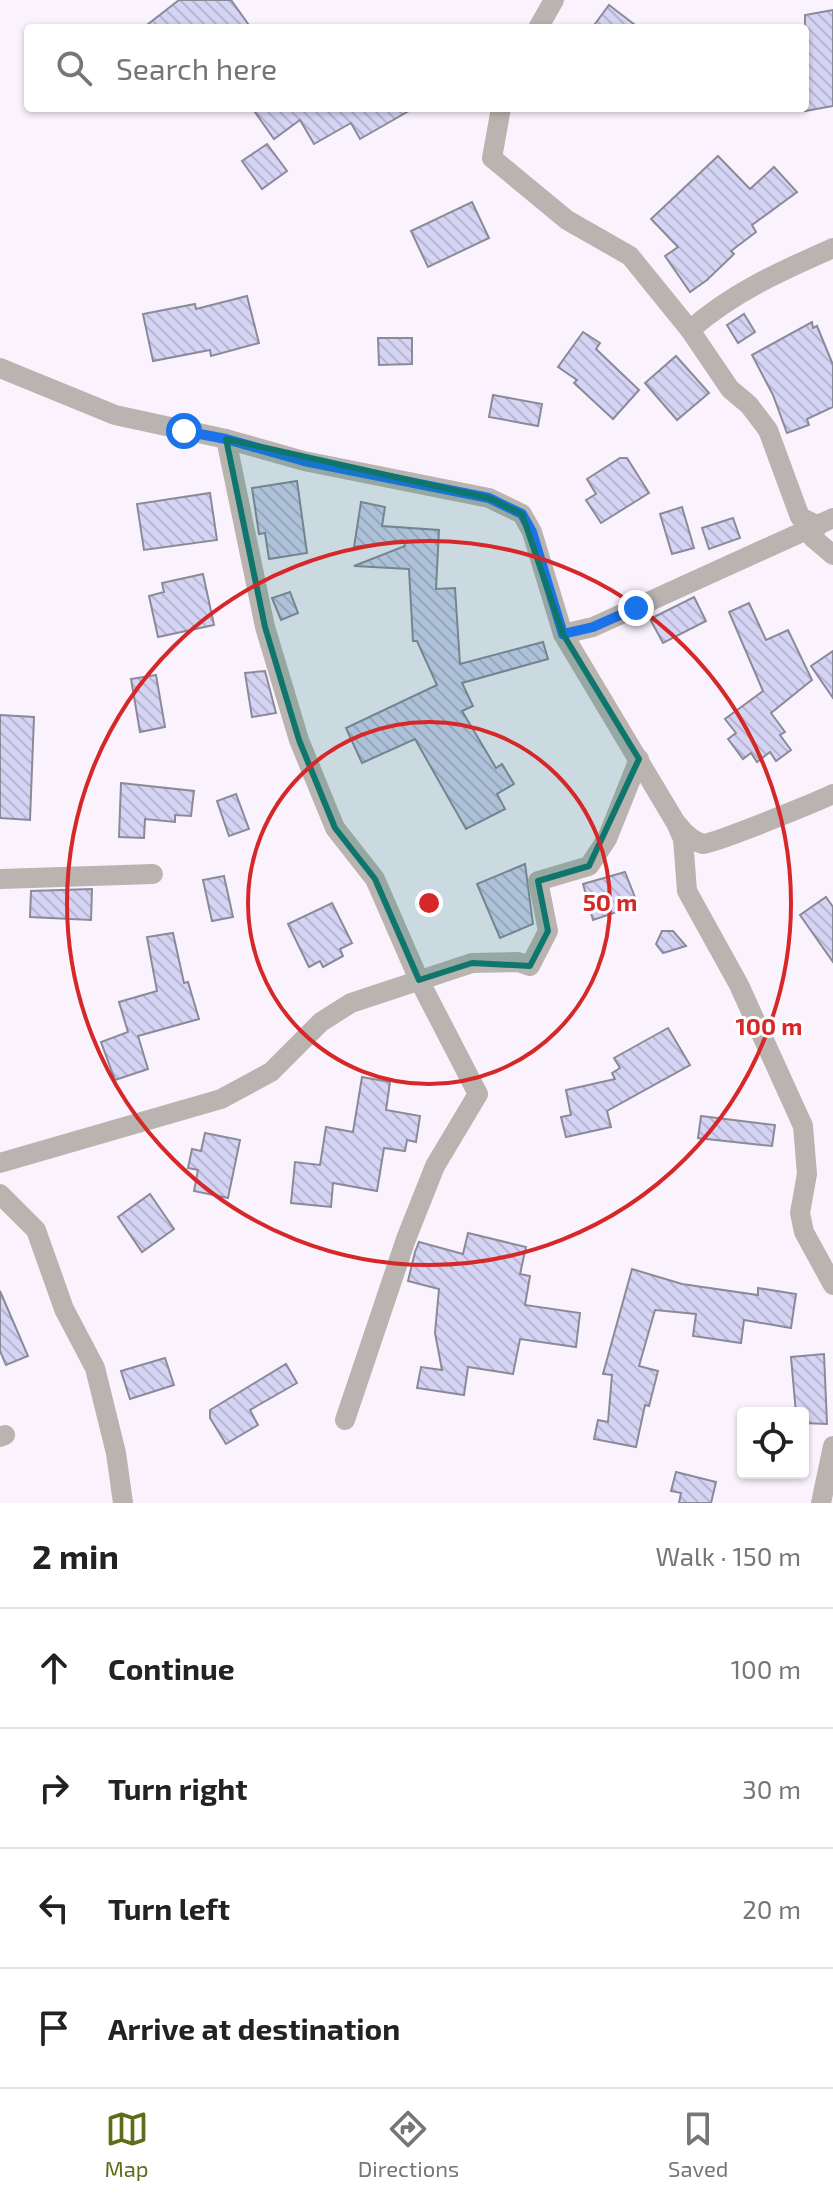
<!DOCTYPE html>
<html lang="en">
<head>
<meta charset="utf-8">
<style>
	body { margin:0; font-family:"Exo 2",sans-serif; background:#f6f6f6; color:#222 }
	.controls { position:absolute; right:24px; bottom:24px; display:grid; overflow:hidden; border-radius:8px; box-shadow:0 2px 6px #0004 }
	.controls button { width:72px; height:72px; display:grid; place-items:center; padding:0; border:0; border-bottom:2px solid #e0e0e0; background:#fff; color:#222; font:40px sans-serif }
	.stop { position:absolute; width:24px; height:24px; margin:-18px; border:6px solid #1a73e8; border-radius:50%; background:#fff }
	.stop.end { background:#1a73e8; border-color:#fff; box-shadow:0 2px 8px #0008 }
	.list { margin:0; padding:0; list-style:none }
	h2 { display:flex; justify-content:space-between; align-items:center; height:104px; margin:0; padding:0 32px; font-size:34px }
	h2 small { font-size:26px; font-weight:400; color:#767676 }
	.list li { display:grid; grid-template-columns:52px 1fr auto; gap:24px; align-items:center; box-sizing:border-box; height:120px; padding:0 32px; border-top:2px solid #e0e0e0 }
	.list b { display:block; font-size:30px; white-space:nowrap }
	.list em { font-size:26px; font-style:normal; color:#767676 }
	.icon { flex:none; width:44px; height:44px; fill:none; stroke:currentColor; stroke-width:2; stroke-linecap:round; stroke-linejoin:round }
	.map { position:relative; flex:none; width:833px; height:1503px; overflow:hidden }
	.search { position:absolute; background:#fff; box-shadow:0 2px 6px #0004; left:24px; right:24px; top:24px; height:88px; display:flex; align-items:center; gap:20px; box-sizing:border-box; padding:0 28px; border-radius:8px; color:#767676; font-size:30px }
	.sheet { height:584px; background:#fff }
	nav { display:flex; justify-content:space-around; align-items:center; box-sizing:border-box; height:112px; border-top:2px solid #e0e0e0; background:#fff; font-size:22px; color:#767676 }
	nav a { display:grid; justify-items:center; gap:4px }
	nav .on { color:#5d6d19 }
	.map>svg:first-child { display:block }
</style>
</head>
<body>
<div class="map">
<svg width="833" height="1503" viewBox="0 0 833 1503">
	<defs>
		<pattern id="building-back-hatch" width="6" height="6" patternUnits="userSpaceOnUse" patternTransform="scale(2)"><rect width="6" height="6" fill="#d6d4f4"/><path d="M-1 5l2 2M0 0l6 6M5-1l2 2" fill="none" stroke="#b6b5d0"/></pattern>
	</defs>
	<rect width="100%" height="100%" fill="#faf3fd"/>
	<!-- building -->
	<g fill="url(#building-back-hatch)" stroke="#8b8a98" stroke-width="2">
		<path d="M179,0h52l20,28h-108z"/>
		<path d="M609,5l30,23h-47z"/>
		<path d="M833,10v96l-28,5v-96z"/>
		<path d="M252,108h162l-54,31 -9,-16 -37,21 -14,-24 -26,19z"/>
		<path d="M267,144l20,27 -25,18 -20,-28z"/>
		<path d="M718,156l32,33 24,-22 23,25 -45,33 4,7 -25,19 3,3 -27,26 -17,12 -25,-36 13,-9 -27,-28z"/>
		<path d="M472,202l17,36 -61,29 -17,-36z"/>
		<path d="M247,296l12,47 -48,13 -1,-6 -57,11 -10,-47 52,-10 1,5z"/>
		<path d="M744,314l11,18 -17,11 -11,-18z"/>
		<path d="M812,322l1,6 4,-2 16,39v42l-26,12 2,6 -22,8 -14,-38 -21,-40z"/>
		<path d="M583,332l17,11 -4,6 43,41 -26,29 -39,-36 3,-3 -19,-13z"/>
		<path d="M378,338h34v26l-33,1z"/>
		<path d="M676,356l33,37 -32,27 -32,-37z"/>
		<path d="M493,395l49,9 -4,22 -49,-9z"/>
		<path d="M620,458h7l22,35 -48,30 -15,-23 10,-6 -9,-15z"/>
		<path d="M297,481l10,72 -38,6 -4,-26 -6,1 -7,-46z"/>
		<path d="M210,493l7,47 -73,10 -7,-46z"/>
		<path d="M361,502l24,5 -3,19 57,4 -3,59 19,-1 5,76 83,-22 5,17 -86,24 11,23 -11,5 34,57 6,-4 12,20 -17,10 8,15 -39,20 -51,-90 -53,24 -16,-35 91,-43 -20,-44h-4l-4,-72 -55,-3 51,-20 -2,-6 -49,7z"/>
		<path d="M682,507l12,41 -22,6 -12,-40z"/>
		<path d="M733,518l7,20 -31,11 -7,-21z"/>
		<path d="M203,574l11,51 -56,12 -9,-41 15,-4 -2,-9z"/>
		<path d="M290,592l8,21 -17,7 -9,-22z"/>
		<path d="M694,597l12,24 -43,22 -13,-24z"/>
		<path d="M749,603l17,37 22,-10 24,50 -41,33 14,19 -5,3 11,15 -15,11 -6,-9 -13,10 -6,-9 -8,6 -15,-20 8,-6 -11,-14 38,-28 -34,-79z"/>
		<path d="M833,651v47l-22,-32z"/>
		<path d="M265,671l11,42 -24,4 -7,-44z"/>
		<path d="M156,675l9,52 -25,5 -9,-53z"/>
		<path d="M0,715l34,2 -4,103 -30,-2z"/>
		<path d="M121,783l73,8 -3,25 -16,-1v7l-30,-3 -1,19 -25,-1z"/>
		<path d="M236,794l13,35 -20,7 -12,-35z"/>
		<path d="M525,864l8,60 -33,14 -23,-54z"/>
		<path d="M625,872l13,33 -45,15 -10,-36z"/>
		<path d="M224,876l9,41 -21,4 -9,-41z"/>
		<path d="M92,889l-1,31 -61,-3 1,-26z"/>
		<path d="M826,897l7,10v55l-33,-47z"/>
		<path d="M332,903l20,40 -12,6 3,7 -20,11 -3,-6 -11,6 -21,-43z"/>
		<path d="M662,931h11l13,15 -23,7 -7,-9z"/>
		<path d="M173,933l11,50 4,-1 11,37 -61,17 10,33 -33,11 -14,-38 27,-10 -9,-30 38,-11 -10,-54z"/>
		<path d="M668,1028l22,37 -83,46 4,16 -45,10 -5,-20 10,-2 -5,-25 49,-11 -3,-6 8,-5 -6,-10z"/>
		<path d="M362,1077l28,5 -4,28 34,6 -4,26 -9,-2 -2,11 -21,-3 -7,43 -44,-8 -2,24 -40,-4 4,-41 25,3 6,-38 27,5z"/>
		<path d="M701,1116l74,9 -3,21 -74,-8z"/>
		<path d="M205,1133l35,7 -12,58 -34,-7 4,-21 -10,-2 4,-19 9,2z"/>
		<path d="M150,1194l24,35 -32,23 -24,-35z"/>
		<path d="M468,1233l58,14 -6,27 10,2 -5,29 55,8 -4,34 -56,-8 -7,35 -45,-7 -4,28 -47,-7 4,-21 21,3 -7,-37 4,-44 -31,-8 7,-29 4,-10 44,12z"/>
		<path d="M632,1269l50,15 76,11v-7l38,6 -5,34 -47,-8 -3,23 -48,-7 3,-22 -41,-4 -16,56 19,5 -9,35 -4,-1 -9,42 -42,-8 4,-19 10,2 4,-47 -9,-1z"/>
		<path d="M0,1291l28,65 -22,9 -6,-14z"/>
		<path d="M824,1354l3,70 -24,-1v-10h-7l-5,-56z"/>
		<path d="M165,1358l9,27 -44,14 -9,-28z"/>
		<path d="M286,1364l11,19 -47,27 8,15 -32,19 -16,-26v-8z"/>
		<path d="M676,1472l40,10 -5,21h-32l2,-10 -10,-2z"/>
	</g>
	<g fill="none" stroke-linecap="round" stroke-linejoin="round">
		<!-- minor -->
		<g stroke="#b9b4af" stroke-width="20">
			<path d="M538,28l16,-28"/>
			<path d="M501,108l-9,50 75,62 63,36 60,74"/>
			<path d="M833,248c-52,23 -100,44 -143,82l40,59 19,16 19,25 32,87 17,8 -4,13 20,17"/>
			<path d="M0,368l115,47 111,24 78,22 185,37 33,16 10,18 31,102 113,189 7,16 4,52 52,94 64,141 4,48 -7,39 4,19 29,53"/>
			<path d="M226,439l39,188 34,113 36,88 40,51 44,101 59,114 -43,72 -29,73 -61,181"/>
			<path d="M563,634l30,-7 240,-109"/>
			<path d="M678,825c7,9 14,16 25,19 8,1 116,-43 130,-50"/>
			<path d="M0,879l153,-5"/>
			<path d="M0,1163l221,-64 50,-27 50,-50 30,-19 121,-40 46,-1 12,4 18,-35 -10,-50 51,-15 18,-27 32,-80"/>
			<path d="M0,1194l36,36 28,79 31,59 21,85 7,50"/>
			<path d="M0,1437l5,-2"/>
			<path d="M821,1503l12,-57"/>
		</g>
	</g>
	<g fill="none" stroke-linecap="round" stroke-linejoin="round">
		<!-- route -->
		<path stroke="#1a73e8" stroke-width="10" d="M184,431l42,8 78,22 185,37 33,16 10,18 31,102 30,-7 43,-19"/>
	</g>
	<!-- marked area -->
	<path fill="#0f766e" fill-opacity="0.2" stroke="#0f766e" stroke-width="6" stroke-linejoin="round" d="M226,439l263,59 33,16 41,120 76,125 -50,107 -51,15 10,50 -18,35 -58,-3 -53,17 -44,-101 -40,-51 -36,-88 -34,-113z"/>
	<!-- distance rings -->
	<g fill="none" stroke="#d62828" stroke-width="4">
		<circle cx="429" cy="903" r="181"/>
		<circle cx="429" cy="903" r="362"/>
	</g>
	<circle cx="429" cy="903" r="12" fill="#d62828" stroke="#fff" stroke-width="4"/>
	<g font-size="24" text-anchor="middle" font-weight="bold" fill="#d62828" stroke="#fff" stroke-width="6" stroke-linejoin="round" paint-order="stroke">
		<text x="610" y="911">50 m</text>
		<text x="769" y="1035">100 m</text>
	</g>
</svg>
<div class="controls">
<button><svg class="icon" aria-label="locate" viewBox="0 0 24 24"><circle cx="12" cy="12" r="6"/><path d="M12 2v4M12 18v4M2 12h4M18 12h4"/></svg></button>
</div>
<div class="stop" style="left:184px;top:431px"></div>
<div class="stop end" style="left:636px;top:608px"></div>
<div class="search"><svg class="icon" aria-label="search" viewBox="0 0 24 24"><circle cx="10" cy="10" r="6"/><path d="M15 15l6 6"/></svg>Search here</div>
</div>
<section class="sheet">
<h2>2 min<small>Walk · 150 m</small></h2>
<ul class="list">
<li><svg class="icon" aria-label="ahead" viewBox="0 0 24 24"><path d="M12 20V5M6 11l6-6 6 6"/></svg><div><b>Continue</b></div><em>100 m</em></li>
<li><svg class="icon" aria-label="right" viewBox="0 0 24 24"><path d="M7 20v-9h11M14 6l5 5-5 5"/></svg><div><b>Turn right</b></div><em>30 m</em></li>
<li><svg class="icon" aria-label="left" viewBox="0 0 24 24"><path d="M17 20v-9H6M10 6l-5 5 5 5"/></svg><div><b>Turn left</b></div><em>20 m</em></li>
<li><svg class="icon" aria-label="arrive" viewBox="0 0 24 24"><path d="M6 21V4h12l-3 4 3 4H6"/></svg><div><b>Arrive at destination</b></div></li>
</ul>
</section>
<nav>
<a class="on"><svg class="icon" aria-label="map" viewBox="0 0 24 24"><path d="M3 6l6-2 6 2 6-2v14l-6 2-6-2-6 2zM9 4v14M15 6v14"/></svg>Map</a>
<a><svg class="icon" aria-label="directions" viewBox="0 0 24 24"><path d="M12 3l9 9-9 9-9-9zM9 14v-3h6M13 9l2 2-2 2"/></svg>Directions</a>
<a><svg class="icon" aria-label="saved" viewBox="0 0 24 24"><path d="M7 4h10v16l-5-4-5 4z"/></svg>Saved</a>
</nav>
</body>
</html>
